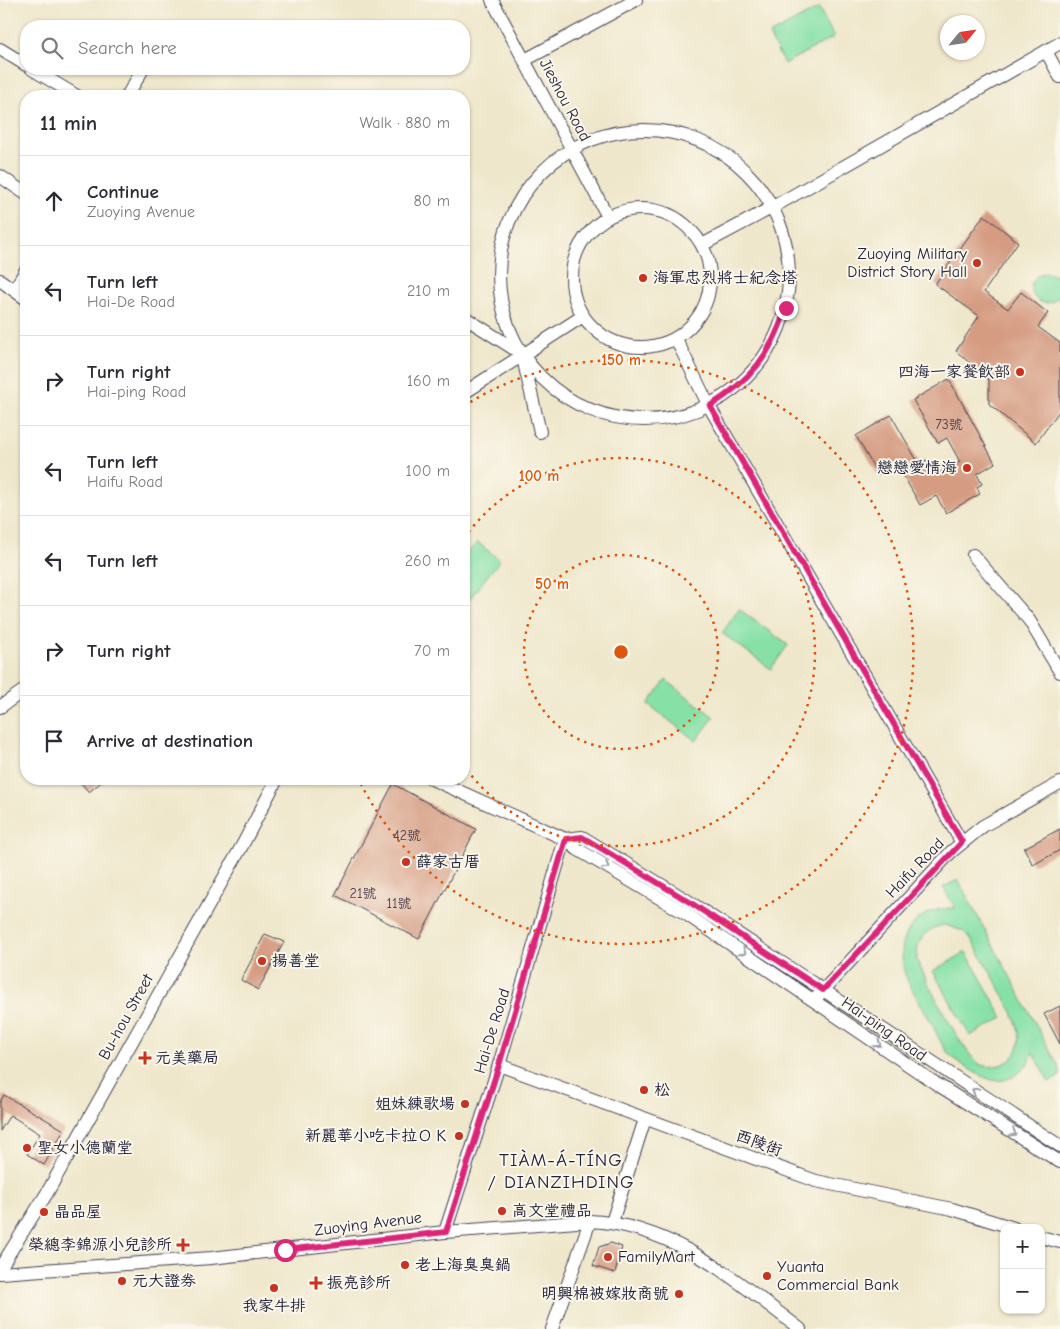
<!DOCTYPE html>
<html lang="en">
<head>
<meta charset="utf-8">
<style>
	body { margin:0; font-family:"Comic Neue","LXGW WenKai TC",sans-serif; background:#f2f2f3; color:#2b2b33 }
	.controls { position:absolute; right:15px; bottom:15px; display:grid; overflow:hidden; border-radius:10px; box-shadow:0 1px 4px #0004 }
	.controls button { width:45px; height:45px; display:grid; place-items:center; padding:0; border:0; border-bottom:1px solid #e1e1e2; background:#fff; color:#2b2b33; font:25px sans-serif }
	.compass { position:absolute; left:940px; top:15px; width:45px; height:45px; border-radius:50%; background:#fff; box-shadow:0 1px 4px #0004; rotate:61deg }
	.stop { position:absolute; width:15px; height:15px; margin:-11px; border:4px solid #db2777; border-radius:50%; background:#fff }
	.stop.end { background:#db2777; border-color:#fff; box-shadow:0 1px 5px #0008 }
	.list { margin:0; padding:0; list-style:none }
	h2 { display:flex; justify-content:space-between; align-items:center; height:65px; margin:0; padding:0 20px; font-size:21px }
	h2 small { font-size:16px; font-weight:400; color:#7c7c81 }
	.list li { display:grid; grid-template-columns:32px 1fr auto; gap:15px; align-items:center; box-sizing:border-box; height:90px; padding:0 20px; border-top:1px solid #e1e1e2 }
	.list b { display:block; font-size:19px; white-space:nowrap }
	.list p { margin:0; font-size:16px; white-space:nowrap; color:#7c7c81 }
	.list em { font-size:16px; font-style:normal; color:#7c7c81 }
	.icon { flex:none; width:28px; height:28px; fill:none; stroke:currentColor; stroke-width:2; stroke-linecap:round; stroke-linejoin:round }
	.map { position:relative; flex:none; width:1060px; height:1329px; overflow:hidden }
	.search { position:absolute; background:#fff; box-shadow:0 1px 4px #0004; left:20px; top:20px; width:450px; height:55px; display:flex; align-items:center; gap:12px; box-sizing:border-box; padding:0 18px; border-radius:20px; color:#7c7c81; font-size:19px }
	.panel { position:absolute; background:#fff; box-shadow:0 1px 4px #0004; left:20px; top:90px; width:450px; height:695px; border-radius:20px }
	.map>svg:first-child { display:block }
</style>
</head>
<body>
<div class="map">
<svg width="1060" height="1329" viewBox="0 0 1060 1329">
	<rect width="100%" height="100%" fill="#fbf7ec"/>
	<filter id="ink" filterUnits="userSpaceOnUse"><feTurbulence type="fractalNoise" baseFrequency=".02" numOctaves="2"/><feDisplacementMap in="SourceGraphic" scale="10" xChannelSelector="R" yChannelSelector="G"/><feConvolveMatrix kernelMatrix="1 2 1 2 8 2 1 2 1" color-interpolation-filters="sRGB"/></filter>
	<filter id="wash" filterUnits="userSpaceOnUse"><feTurbulence type="fractalNoise" baseFrequency=".0096" numOctaves="4" result="noise"/><feDisplacementMap in="SourceGraphic" scale="20" xChannelSelector="R" yChannelSelector="G"/><feGaussianBlur stdDeviation="1.12" result="paint"/><feColorMatrix in="noise" values="0 0 0 0 0 0 0 0 0 0 0 0 0 0 0 0 0 1.4 0 .05"/><feComposite in="paint" operator="in"/></filter>
	<g filter="url(#wash)">
		<rect width="100%" height="100%" fill="#efe7cb"/>
		<!-- green -->
		<g fill="#87e1a7" stroke="#548271" fill-rule="evenodd">
			<path d="M819,8l15,29 -50,27 -15,-29z"/>
			<circle cx="1046" cy="288" r="15"/>
			<path d="M477,542l23,18 -36,46v-48z"/>
			<path d="M739,609l49,36 -17,24 -49,-36z"/>
			<path d="M666,680l48,37 -18,24 -48,-37z"/>
			<path d="M958,880l102,189v7l-11,6 -16,-30c-4,17 -26,34 -44,27 -12,-4 -30,-16 -39,-24 -9,-9 -15,-26 -21,-37 -8,-15 -20,-31 -25,-47 -9,-37 14,-64 51,-63l-12,-21zM945,925l18,6 9,9c11,21 44,72 47,92 2,11 -1,24 -12,30 -7,4 -18,6 -26,3 -17,-8 -54,-84 -64,-104 -1,-20 7,-33 28,-36z"/>
			<path d="M966,952l37,66 -33,18 -37,-65z"/>
		</g>
		<g id="blocks">
			<!-- building -->
			<g fill="#d59c82">
				<path d="M984,215l34,27 -34,50 24,17 13,-17 27,21 -10,14 22,16v67l-24,33 -47,-39v-24l-33,-29 23,-35 -44,-32z"/>
				<path d="M949,379l46,84 -18,11 5,10 -5,3 3,7 -34,19 -10,-17 -16,9 -23,-41 -19,11 -22,-39 35,-21 28,49 8,-4 8,15 25,-13 -13,-24 -9,5 -25,-43z"/>
				<path d="M77,779h28l-16,13z"/>
				<path d="M393,784l83,45 -57,110 -84,-44z"/>
				<path d="M1060,829v21l-27,15 -9,-17z"/>
				<path d="M265,934l19,8 -26,48 -17,-10z"/>
				<path d="M1060,1006v38l-16,-30z"/>
				<path d="M4,1095l60,35 -20,35 -17,-11 13,-20 -30,-19 -10,16v-29z"/>
				<path d="M611,1243l11,4 -7,26 -22,-7 6,-19z"/>
			</g>
		</g>
	</g>
	<g filter="url(#ink)">
		<use href="#blocks" fill-opacity="0" stroke="#414051" stroke-width="1"/>
		<g fill="none" stroke-linecap="round" stroke-linejoin="round">
			<!-- minor casing -->
			<g stroke="#414051" stroke-width="14">
				<g id="minor">
					<path d="M492,0l116,217"/>
					<path d="M0,49l26,16"/>
					<path d="M1046,51l14,26"/>
					<path d="M525,60l111,-60"/>
					<path d="M32,69l45,27"/>
					<path d="M127,96l16,-27"/>
					<circle cx="644" cy="275" r="145"/>
					<path d="M0,176l26,18"/>
					<circle cx="641" cy="278" r="69"/>
					<path d="M702,245l71,-38 287,-164"/>
					<path d="M0,280l26,19"/>
					<path d="M14,290l12,-20"/>
					<path d="M464,317l58,37 18,78"/>
					<path d="M676,339l33,67 253,437"/>
					<path d="M464,393l119,-77"/>
					<path d="M973,555l56,65 31,52"/>
					<path d="M0,707l26,-18"/>
					<path d="M432,779l133,60 12,10 106,63 252,171 125,79"/>
					<path d="M565,839l17,-2 106,64 372,245"/>
					<path d="M818,996l133,-144 32,-26 77,-43"/>
					<path d="M499,1065l317,116 136,28 62,19"/>
					<path d="M612,1222l33,-103"/>
					<path d="M445,1232l54,-167 66,-226"/>
					<path d="M1041,1237l19,5"/>
					<path d="M0,1268l47,-75 196,-349 34,-65"/>
					<path d="M0,1273l211,-15 234,-26 145,-11c83,4 146,59 210,108"/>
					<path d="M552,1329l38,-108"/>
				</g>
			</g>
			<!-- minor -->
			<use href="#minor" stroke="#fff" stroke-width="12"/>
		</g>
		<!-- one-way arrows -->
		<defs><path id="oneway-chevron" d="M-2-3.5L2.5 0L-2 3.5" fill="none" stroke-width="1.6" stroke-linecap="round" stroke-linejoin="round" transform="scale(1.25)"/></defs>
		<g stroke="#9c9ca7">
			<use href="#oneway-chevron" transform="translate(606 866) rotate(31)"/>
			<use href="#oneway-chevron" transform="translate(743 952) rotate(34)"/>
			<use href="#oneway-chevron" transform="translate(878 1044) rotate(35)"/>
			<use href="#oneway-chevron" transform="translate(975 1091) rotate(-147)"/>
			<use href="#oneway-chevron" transform="translate(1013 1133) rotate(32)"/>
		</g>
	</g>
	<g fill="none" stroke-linecap="round" stroke-linejoin="round" filter="url(#ink)">
		<!-- route -->
		<path stroke="#db2777" stroke-width="6" d="M285,1250l161,-18 53,-167 67,-226 16,-2 12,7 94,57 135,89 139,-148 -252,-436c41,-26 61,-51 76,-98"/>
	</g>
	<!-- distance rings -->
	<g fill="none" stroke="#de560e" stroke-width="2.5" stroke-dasharray="2.5 5">
		<circle cx="621" cy="652" r="97"/>
		<path d="M464 538A194 194 0 1 1 464 766"/>
		<path d="M464 406A292 292 0 1 1 359 780"/>
	</g>
	<!-- markers -->
	<g fill="#c8321e" stroke="#fbf7ec" stroke-width="2">
		<circle cx="977" cy="263" r="5"/>
		<circle cx="643" cy="278" r="5"/>
		<circle cx="1020" cy="372" r="5"/>
		<circle cx="967" cy="468" r="5"/>
		<circle cx="406" cy="862" r="5"/>
		<circle cx="262" cy="961" r="5"/>
		<path d="M142.5 1050.5h5v5h5v5h-5v5h-5v-5h-5v-5h5z"/>
		<circle cx="644" cy="1090" r="5"/>
		<circle cx="465" cy="1104" r="5"/>
		<circle cx="459" cy="1136" r="5"/>
		<circle cx="27" cy="1148" r="5"/>
		<circle cx="502" cy="1211" r="5"/>
		<circle cx="44" cy="1212" r="5"/>
		<path d="M180.5 1237.5h5v5h5v5h-5v5h-5v-5h-5v-5h5z"/>
		<circle cx="608" cy="1257" r="5"/>
		<circle cx="405" cy="1265" r="5"/>
		<circle cx="767" cy="1276" r="5"/>
		<circle cx="122" cy="1281" r="5"/>
		<path d="M313.5 1275.5h5v5h5v5h-5v5h-5v-5h-5v-5h5z"/>
		<circle cx="274" cy="1288" r="5"/>
		<circle cx="679" cy="1294" r="5"/>
	</g>
	<g text-anchor="middle" dominant-baseline="central" stroke-width="4" stroke-linejoin="round" paint-order="stroke">
		<!-- number labels -->
		<g font-size="14" fill="#4f404d">
			<text x="949" y="424">73號</text>
			<text x="407" y="835">42號</text>
			<text x="363" y="893">21號</text>
			<text x="399" y="903">11號</text>
		</g>
		<!-- street labels -->
		<g font-size="16" fill="#22223b" stroke="#fbf7ec">
			<text transform="translate(565 100) rotate(62)">Jieshou Road</text>
			<text transform="translate(915 868) rotate(-46)">Haifu Road</text>
			<text transform="translate(126 1017) rotate(-61)">Bu-hou Street</text>
			<text transform="translate(884 1029) rotate(35)">Hai-ping Road</text>
			<text transform="translate(492 1031) rotate(-73)">Hai-De Road</text>
			<text transform="translate(759 1143) rotate(20)">西陵街</text>
			<text transform="translate(368 1224) rotate(-7)">Zuoying Avenue</text>
		</g>
		<!-- poi labels -->
		<g font-size="16" fill="#22223b" stroke="#fbf7ec" text-anchor="start">
			<text x="967" y="254" text-anchor="end">Zuoying Military<tspan x="967" dy="18">District Story Hall</tspan></text>
			<text x="653" y="278">海軍忠烈將士紀念塔</text>
			<text x="1010" y="372" text-anchor="end">四海一家餐飲部</text>
			<text x="957" y="468" text-anchor="end">戀戀愛情海</text>
			<text x="416" y="862">薛家古厝</text>
			<text x="272" y="961">揚善堂</text>
			<text x="155" y="1058">元美藥局</text>
			<text x="654" y="1090">松</text>
			<text x="455" y="1104" text-anchor="end">姐妹練歌場</text>
			<text x="449" y="1136" text-anchor="end">新麗華小吃卡拉ＯＫ</text>
			<text x="37" y="1148">聖女小德蘭堂</text>
			<text x="512" y="1211">高文堂禮品</text>
			<text x="54" y="1212">晶品屋</text>
			<text x="172" y="1245" text-anchor="end">榮總李錦源小兒診所</text>
			<text x="618" y="1257">FamilyMart</text>
			<text x="415" y="1265">老上海臭臭鍋</text>
			<text x="777" y="1267">Yuanta<tspan x="777" dy="18">Commercial Bank</tspan></text>
			<text x="132" y="1281">元大證券</text>
			<text x="327" y="1283">振亮診所</text>
			<text x="669" y="1294" text-anchor="end">明興棉被嫁妝商號</text>
			<text x="274" y="1306" text-anchor="middle">我家牛排</text>
		</g>
		<!-- quarter labels -->
		<g font-size="19" letter-spacing="1" fill="#22223b" stroke="#fbf7ec">
			<text x="561" y="1160">TIÀM-Á-TÍNG<tspan x="561" dy="22">/ DIANZIHDING</tspan></text>
		</g>
	</g>
	<circle cx="621" cy="652" r="8" fill="#de560e" stroke="#fbf7ec" stroke-width="2.5"/>
	<g font-size="15" text-anchor="middle" font-weight="bold" fill="#de560e" stroke="#fbf7ec" stroke-width="4" stroke-linejoin="round" paint-order="stroke">
		<text x="621" y="365">150 m</text>
		<text x="539" y="481">100 m</text>
		<text x="552" y="589">50 m</text>
	</g>
</svg>
<div class="controls">
<button>+</button>
<button>−</button>
</div>
<svg class="compass" viewBox="-18 -18 36 36"><path d="M0-13l5 13h-10z" fill="#e53935"/><path d="M0 13l5-13h-10z" fill="#7c7c81"/></svg>
<div class="stop" style="left:285px;top:1250px"></div>
<div class="stop end" style="left:786px;top:308px"></div>
<div class="search"><svg class="icon" aria-label="search" viewBox="0 0 24 24"><circle cx="10" cy="10" r="6"/><path d="M15 15l6 6"/></svg>Search here</div>
<section class="panel">
<h2>11 min<small>Walk · 880 m</small></h2>
<ul class="list">
<li><svg class="icon" aria-label="ahead" viewBox="0 0 24 24"><path d="M12 20V5M6 11l6-6 6 6"/></svg><div><b>Continue</b><p>Zuoying Avenue</p></div><em>80 m</em></li>
<li><svg class="icon" aria-label="left" viewBox="0 0 24 24"><path d="M17 20v-9H6M10 6l-5 5 5 5"/></svg><div><b>Turn left</b><p>Hai-De Road</p></div><em>210 m</em></li>
<li><svg class="icon" aria-label="right" viewBox="0 0 24 24"><path d="M7 20v-9h11M14 6l5 5-5 5"/></svg><div><b>Turn right</b><p>Hai-ping Road</p></div><em>160 m</em></li>
<li><svg class="icon" aria-label="left" viewBox="0 0 24 24"><path d="M17 20v-9H6M10 6l-5 5 5 5"/></svg><div><b>Turn left</b><p>Haifu Road</p></div><em>100 m</em></li>
<li><svg class="icon" aria-label="left" viewBox="0 0 24 24"><path d="M17 20v-9H6M10 6l-5 5 5 5"/></svg><div><b>Turn left</b></div><em>260 m</em></li>
<li><svg class="icon" aria-label="right" viewBox="0 0 24 24"><path d="M7 20v-9h11M14 6l5 5-5 5"/></svg><div><b>Turn right</b></div><em>70 m</em></li>
<li><svg class="icon" aria-label="arrive" viewBox="0 0 24 24"><path d="M6 21V4h12l-3 4 3 4H6"/></svg><div><b>Arrive at destination</b></div></li>
</ul>
</section>
</div>
</body>
</html>
